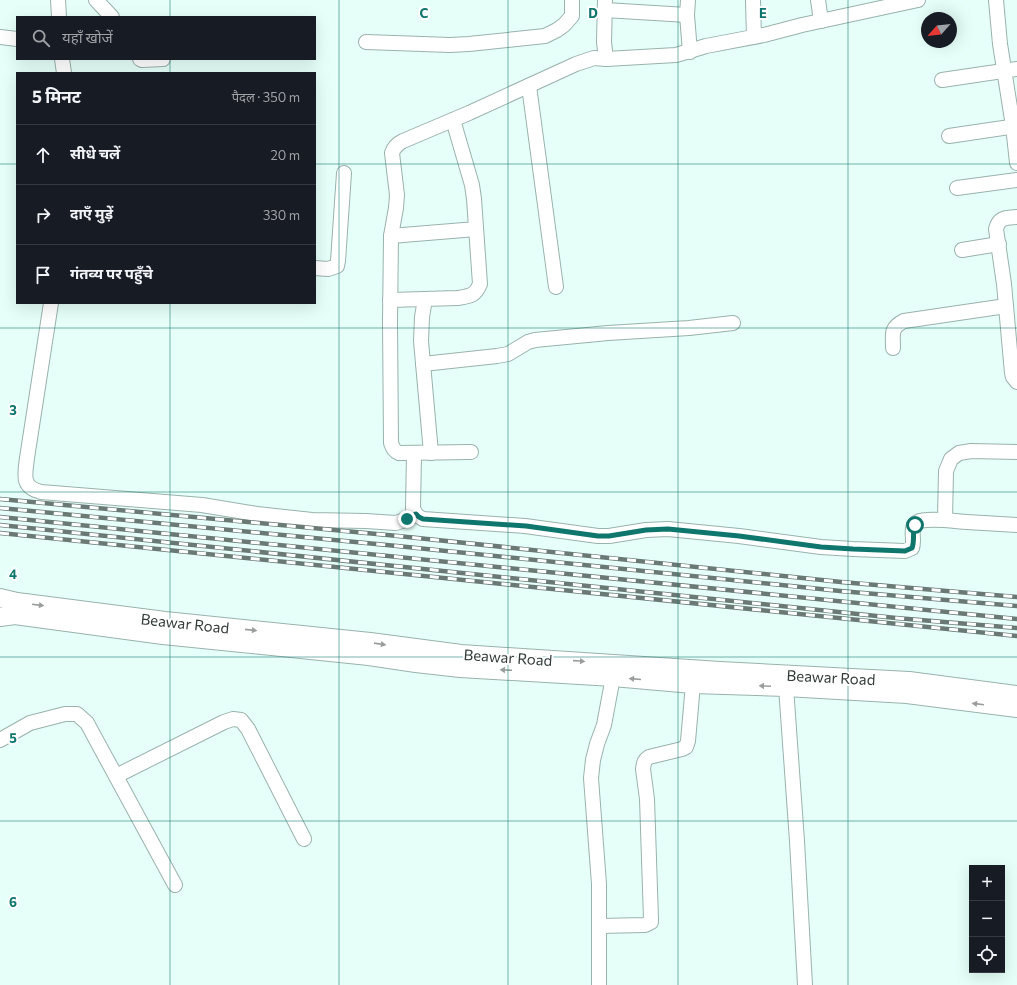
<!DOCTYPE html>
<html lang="hi">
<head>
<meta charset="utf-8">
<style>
	body { margin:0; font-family:Commissioner,"Noto Sans Devanagari",sans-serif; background:#242831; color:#f1f3f6 }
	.controls { position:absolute; right:12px; bottom:12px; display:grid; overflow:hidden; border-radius:0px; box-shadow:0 4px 16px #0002 }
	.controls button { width:36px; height:36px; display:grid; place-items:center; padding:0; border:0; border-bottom:1px solid #363941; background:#171b24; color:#f1f3f6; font:20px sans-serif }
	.compass { position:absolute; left:921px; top:12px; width:36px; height:36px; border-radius:50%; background:#171b24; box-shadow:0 4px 16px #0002; rotate:243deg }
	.stop { position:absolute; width:12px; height:12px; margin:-9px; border:3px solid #0f766e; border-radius:50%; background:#fff }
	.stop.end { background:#0f766e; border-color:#fff; box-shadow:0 1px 4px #0008 }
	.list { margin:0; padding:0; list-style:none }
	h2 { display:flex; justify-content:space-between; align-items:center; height:52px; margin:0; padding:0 16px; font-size:17px }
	h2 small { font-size:13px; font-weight:400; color:#9ea1a6 }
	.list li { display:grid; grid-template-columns:26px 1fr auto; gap:12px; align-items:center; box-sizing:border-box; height:60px; padding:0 16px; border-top:1px solid #363941 }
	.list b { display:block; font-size:15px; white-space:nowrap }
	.list em { font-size:13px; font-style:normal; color:#9ea1a6 }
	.icon { flex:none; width:22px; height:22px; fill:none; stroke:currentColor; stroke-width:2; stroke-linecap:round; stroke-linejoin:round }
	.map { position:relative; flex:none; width:1017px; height:985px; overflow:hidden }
	.search { position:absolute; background:#171b24; box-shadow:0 4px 16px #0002; left:16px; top:16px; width:300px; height:44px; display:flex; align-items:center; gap:10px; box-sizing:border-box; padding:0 14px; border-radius:0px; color:#9ea1a6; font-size:15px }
	.panel { position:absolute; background:#171b24; box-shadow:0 4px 16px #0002; left:16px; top:72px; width:300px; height:232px; border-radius:0px }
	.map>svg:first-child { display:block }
</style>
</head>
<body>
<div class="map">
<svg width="1017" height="985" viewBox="0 0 1017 985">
	<rect width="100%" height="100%" fill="#e6fff9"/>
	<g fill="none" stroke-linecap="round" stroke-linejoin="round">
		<!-- minor casing -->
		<g stroke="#9ab2ac" stroke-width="16">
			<g id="minor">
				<path d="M58,0l1,17"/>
				<path d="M96,0l16,17"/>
				<path d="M688,0l-1,15 3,37"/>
				<path d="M753,0l1,37"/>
				<path d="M818,0l3,21"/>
				<path d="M996,0l4,44 13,82 4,37"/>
				<path d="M605,10l82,5"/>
				<path d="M0,37l17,2"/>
				<path d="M366,42l84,3 19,-1 76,-8 12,-6 7,-5 8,-9v-16"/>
				<path d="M62,59l2,14"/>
				<path d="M140,59l2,1 21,-1"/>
				<path d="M606,59l70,-4 30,-9 58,-11 38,-10 116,-25"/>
				<path d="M942,80l75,-11"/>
				<path d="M529,86l27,201"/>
				<path d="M949,136l68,-10"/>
				<path d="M957,188l60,-8"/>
				<path d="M1017,217c-11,1 -18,0 -21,12l8,55 8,89 1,4 4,5"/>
				<path d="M391,236l85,-7"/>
				<path d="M962,250l37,-6"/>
				<path d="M315,268l13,1 9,-3 1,-5 6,-88"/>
				<path d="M425,299l-3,18 -1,24 10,112"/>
				<path d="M390,300l68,-2c12,-2 17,-2 22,-14l-6,-85 -2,-14 -19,-65"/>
				<path d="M51,303l-24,155c-2,17 -6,29 14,34l161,13 55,9 55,6 54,1 30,2 6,-2 13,-7"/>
				<path d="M893,348c0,-14 -3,-20 11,-27l102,-15"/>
				<path d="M423,364l74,-8 11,-2 20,-12 7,-2 73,-7 81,-5 44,-5"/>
				<path d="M471,452l-72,1c-5,-2 -6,-5 -8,-10l-1,-121 1,-86 3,-17 2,-11 1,-13 -5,-42c2,-6 5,-9 11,-12l66,-28 107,-49 18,-6 12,1 -2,-17 1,-42"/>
				<path d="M414,454l-1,54c2,6 4,8 10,11l102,7 73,10h11l37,-6 22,-1 71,7 82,11 32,2 52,2 7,-3c3,-7 -2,-18 3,-24 3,-3 8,-4 12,-4 13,-1 27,1 40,2 17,1 33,2 50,3"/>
				<path d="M945,520l1,-49 5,-12 8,-6 12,-2 46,1"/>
				<path d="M786,687l11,154 8,144"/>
				<path d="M0,740l30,-17 35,-9h12l10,9 88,162"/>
				<path d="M116,776l108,-54 9,-3 8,1 7,9 56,110"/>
				<path d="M599,926l46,-1 6,-3v-3l-4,-120 -4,-30c1,-6 1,-9 6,-12l33,-8 4,-2 2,-6 5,-57"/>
				<path d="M599,985v-101l-8,-106 2,-18 4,-16 7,-19 9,-48"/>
			</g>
		</g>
		<!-- major casing -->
		<g stroke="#9ab2ac" stroke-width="20">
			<g id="major">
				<path d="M0,598l17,4 148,19 205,21 91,12 259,17 189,10 108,14"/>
				<path d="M0,617l15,-2 148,20 206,21 47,7 44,5 153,9 80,7 93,3 121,7 110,14"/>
			</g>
		</g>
		<!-- minor -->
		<use href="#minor" stroke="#fff" stroke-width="14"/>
		<!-- major -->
		<use href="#major" stroke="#fff" stroke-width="18"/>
		<!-- rail casing -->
		<g stroke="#6b7975" stroke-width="4.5">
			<g id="rail">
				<path d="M0,499l398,37 443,46 176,15"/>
				<path d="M0,508l397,38 443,45 177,15"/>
				<path d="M0,517l1017,102"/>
				<path d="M0,525l896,93 121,10"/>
				<path d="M0,533l1017,103"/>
			</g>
		</g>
		<!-- rail -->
		<use href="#rail" stroke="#fff" stroke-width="3" stroke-dasharray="9" stroke-linecap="butt"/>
	</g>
	<!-- one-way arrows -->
	<defs><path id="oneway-solid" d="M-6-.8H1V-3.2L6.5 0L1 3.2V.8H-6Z"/></defs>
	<g fill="#999e9c">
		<use href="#oneway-solid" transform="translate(38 605) rotate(7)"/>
		<use href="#oneway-solid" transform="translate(251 630) rotate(6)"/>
		<use href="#oneway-solid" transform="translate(380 644) rotate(8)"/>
		<use href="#oneway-solid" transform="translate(579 661) rotate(4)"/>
		<use href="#oneway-solid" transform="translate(506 670) rotate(-177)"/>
		<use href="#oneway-solid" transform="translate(635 679) rotate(-175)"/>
		<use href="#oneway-solid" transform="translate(765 686) rotate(-178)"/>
		<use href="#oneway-solid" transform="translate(978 704) rotate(-173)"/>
	</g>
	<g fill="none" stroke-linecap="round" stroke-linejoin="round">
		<!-- route -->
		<path stroke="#0f766e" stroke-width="5" d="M407,519l9,-5 3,3 4,2 103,7 72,10h11l37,-6 22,-1 71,7 82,11 32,2 52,2 7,-3c3,-8 0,-16 3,-23"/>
	</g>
	<!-- grid -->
	<path fill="none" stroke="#0f766e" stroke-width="1" stroke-opacity="0.55" d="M170,0v17M339,0v985M508,0v985M678,0v985M848,0v985M170,59v14M0,164h17M315,164h702M170,303v682M0,328h1017M0,492h1017M0,657h1017M0,821h1017"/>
	<g text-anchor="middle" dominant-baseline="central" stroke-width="4" stroke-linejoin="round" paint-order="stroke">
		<!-- street labels -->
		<g font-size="15" fill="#333c3a" stroke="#fff">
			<text transform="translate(185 623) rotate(6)">Beawar Road</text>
			<text transform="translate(508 657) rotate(4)">Beawar Road</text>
			<text transform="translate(831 677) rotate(3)">Beawar Road</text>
		</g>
	</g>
	<g font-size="13" text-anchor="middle" font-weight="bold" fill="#0f766e" stroke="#fff" stroke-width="4" stroke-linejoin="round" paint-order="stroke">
		<text x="424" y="18">C</text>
		<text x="593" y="18">D</text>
		<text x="763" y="18">E</text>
		<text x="13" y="415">3</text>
		<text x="13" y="579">4</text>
		<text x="13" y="743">5</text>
		<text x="13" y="907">6</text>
	</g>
</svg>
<div class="controls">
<button>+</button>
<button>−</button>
<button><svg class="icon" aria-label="locate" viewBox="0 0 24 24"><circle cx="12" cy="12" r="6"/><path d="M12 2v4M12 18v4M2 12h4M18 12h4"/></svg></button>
</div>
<svg class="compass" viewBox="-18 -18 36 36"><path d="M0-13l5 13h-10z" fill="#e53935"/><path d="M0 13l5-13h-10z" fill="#9ea1a6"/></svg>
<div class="stop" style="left:915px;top:525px"></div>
<div class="stop end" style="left:407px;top:519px"></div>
<div class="search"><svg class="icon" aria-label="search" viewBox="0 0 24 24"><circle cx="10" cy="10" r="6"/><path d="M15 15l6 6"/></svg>यहाँ खोजें</div>
<section class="panel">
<h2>5 मिनट<small>पैदल · 350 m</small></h2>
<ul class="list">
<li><svg class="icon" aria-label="ahead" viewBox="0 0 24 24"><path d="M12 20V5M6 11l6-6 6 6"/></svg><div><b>सीधे चलें</b></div><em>20 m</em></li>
<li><svg class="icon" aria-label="right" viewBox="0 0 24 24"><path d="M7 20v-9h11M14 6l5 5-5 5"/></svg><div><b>दाएँ मुड़ें</b></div><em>330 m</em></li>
<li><svg class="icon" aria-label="arrive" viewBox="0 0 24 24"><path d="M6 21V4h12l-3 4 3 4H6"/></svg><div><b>गंतव्य पर पहुँचे</b></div></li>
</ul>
</section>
</div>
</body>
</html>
